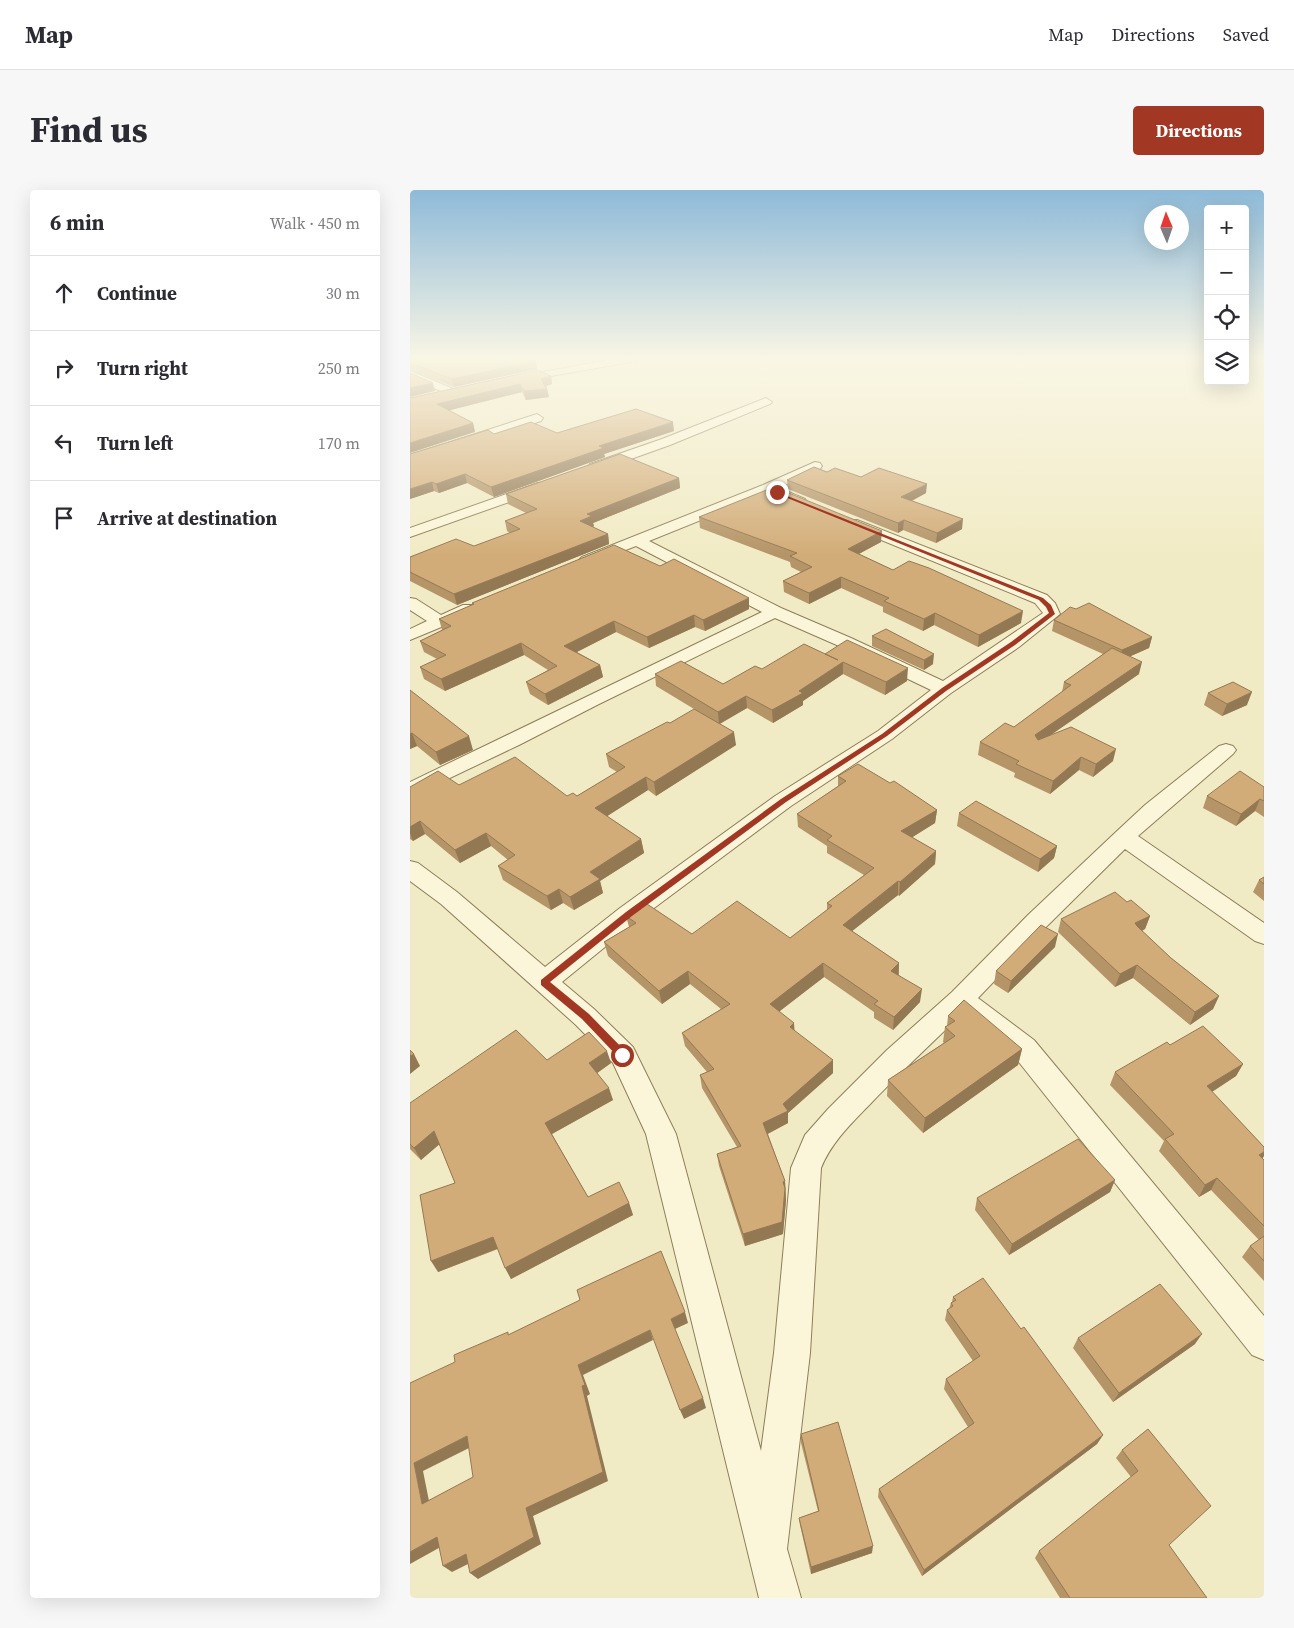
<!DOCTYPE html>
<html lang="en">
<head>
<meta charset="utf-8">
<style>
	body { margin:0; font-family:"Source Serif 4",serif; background:#f7f7f7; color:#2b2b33 }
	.controls { position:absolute; right:15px; top:15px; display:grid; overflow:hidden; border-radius:5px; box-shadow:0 5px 20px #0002 }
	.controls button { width:45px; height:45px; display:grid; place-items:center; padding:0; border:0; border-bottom:1px solid #e1e1e2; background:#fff; color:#2b2b33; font:25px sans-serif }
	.compass { position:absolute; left:734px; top:15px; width:45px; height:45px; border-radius:50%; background:#fff; box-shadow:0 5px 20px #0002; rotate:358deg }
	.stop { position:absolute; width:15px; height:15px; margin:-11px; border:4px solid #a23824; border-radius:50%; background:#fff }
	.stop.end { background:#a23824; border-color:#fff; box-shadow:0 1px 5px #0008 }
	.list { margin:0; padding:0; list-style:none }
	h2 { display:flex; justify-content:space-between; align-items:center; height:65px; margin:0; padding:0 20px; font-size:21px }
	h2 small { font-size:16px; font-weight:400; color:#7c7c81 }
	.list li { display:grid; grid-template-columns:32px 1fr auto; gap:15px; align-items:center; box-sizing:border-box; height:75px; padding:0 20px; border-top:1px solid #e1e1e2 }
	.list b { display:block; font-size:19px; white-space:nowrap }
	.list em { font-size:16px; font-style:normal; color:#7c7c81 }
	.icon { flex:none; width:28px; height:28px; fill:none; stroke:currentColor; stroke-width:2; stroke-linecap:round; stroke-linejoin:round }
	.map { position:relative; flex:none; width:854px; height:1408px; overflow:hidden; border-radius:5px }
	header { display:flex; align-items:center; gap:30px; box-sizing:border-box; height:70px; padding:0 25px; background:#fff; border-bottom:1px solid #e1e1e2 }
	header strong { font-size:24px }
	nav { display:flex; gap:28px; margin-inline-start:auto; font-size:18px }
	.intro { display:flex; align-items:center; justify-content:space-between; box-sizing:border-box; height:120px; padding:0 30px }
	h1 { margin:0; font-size:35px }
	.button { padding:12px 22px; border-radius:5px; background:#a23824; color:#fff; font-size:18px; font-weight:700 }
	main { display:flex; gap:30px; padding:0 30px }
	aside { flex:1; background:#fff; border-radius:5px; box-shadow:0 5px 20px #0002 }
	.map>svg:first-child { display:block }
</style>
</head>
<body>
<header>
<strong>Map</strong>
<nav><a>Map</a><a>Directions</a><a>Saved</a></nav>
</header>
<div class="intro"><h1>Find us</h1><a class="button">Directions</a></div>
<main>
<aside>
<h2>6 min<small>Walk · 450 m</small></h2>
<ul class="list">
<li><svg class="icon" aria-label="ahead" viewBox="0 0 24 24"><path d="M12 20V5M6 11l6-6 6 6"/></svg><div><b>Continue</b></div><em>30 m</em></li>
<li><svg class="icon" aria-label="right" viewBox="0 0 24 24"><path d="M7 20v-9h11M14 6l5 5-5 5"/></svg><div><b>Turn right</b></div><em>250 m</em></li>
<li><svg class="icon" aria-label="left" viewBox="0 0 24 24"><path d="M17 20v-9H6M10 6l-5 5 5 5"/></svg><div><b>Turn left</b></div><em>170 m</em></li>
<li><svg class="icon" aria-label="arrive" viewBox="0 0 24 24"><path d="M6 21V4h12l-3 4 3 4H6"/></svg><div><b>Arrive at destination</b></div></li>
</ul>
</aside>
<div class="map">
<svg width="854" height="1408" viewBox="0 0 854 1408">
	<rect width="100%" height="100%" fill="#f1ebc5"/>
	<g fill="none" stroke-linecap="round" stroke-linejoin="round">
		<!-- street casing -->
		<g stroke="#8e7e59" stroke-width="2">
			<g id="street">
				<path d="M211,168h20l-5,3 -124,22 -6,-3 2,-2z"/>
				<path d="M0,181l46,19 2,2 -2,2h-8l-38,-16z"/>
				<path d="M356,208l6,4 -2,2 -100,41 -70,25h-10l-2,-3 2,-3 72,-25z"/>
				<path d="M127,224l6,4 -2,3 -131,42v-8z"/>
				<path d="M405,272l5,1 2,3 -2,3 -41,19 26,11 2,3 -2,3h-10l-27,-12 -119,48 132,67 70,30 92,43 100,-68 -8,-10 -188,-77 -2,-3 2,-3h10l190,75 8,8 5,11 -41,33 -68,46 -59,46 -101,67 -153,114 -76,62 32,27 39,38 43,87 85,317 13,-98 17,-185 14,-33 23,-26 59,-59 65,-58 76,-77 88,-83 29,-27 74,-59 7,-2 7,2 3,4 -3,4 -95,82 126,87v21l-9,-3 -130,-92 -79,78 -68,71 56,42 230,276v44l-12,-5 -238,-299 -52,-42c-30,29 -60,57 -89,87 -20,21 -41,40 -52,67l-11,185 -23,196 14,49h-42l-113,-464 -33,-71 -37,-38 -135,-121 -31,-23v-20l8,2 39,29 88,75 75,-59 155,-112 103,-65 53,-41 -92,-44 -64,-28 -176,86 -80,41 -109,52v-15l352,-170 -126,-66 -44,17h-10l-3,-3 3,-3 181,-72z"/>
				<path d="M128,293l5,1 2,3 -2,3 -133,47v-9z"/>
				<path d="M0,408l6,1 25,16 22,-10h12l2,4 -2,4 -65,27v-11l17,-8 -17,-11z"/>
			</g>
		</g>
		<!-- street -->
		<use href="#street" fill="#fbf6d9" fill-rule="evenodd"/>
	</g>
	<!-- wall -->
	<g fill="#b59467">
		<path d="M0,168l127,11 -83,18 -44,-17z"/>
		<path d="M141,186l1,8 -6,2 3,11 -23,3 -4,-8 -73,18 24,13 2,9 -65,-34z"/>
		<path d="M264,241l-70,23 1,3 -111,40 -27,-14 -28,10 -5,-2 -24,8 84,-65z"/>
		<path d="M451,287l65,16 -14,8 50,28 -26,14 -33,-13 -5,3 -110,-44 -1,-9z"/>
		<path d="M269,288l1,10 -87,35 1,3 -1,1 15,7 1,10 -152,61 -47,-24v-24l64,-11 36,-13 -3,-2 -2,-10 21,-8 -18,-9 -2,-10z"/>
		<path d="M289,327l182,25 -22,12 34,16 128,53 -43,24 -44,-22 -11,6 -40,-19v-5l-42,-19 -32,16 -25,-12 -1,-11 18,-9 -10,-5 -1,-5 -90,-34z"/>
		<path d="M62,413l277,6 -44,22 -10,-4 -46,21 -33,-16 -39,20 23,13 3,12 -55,28 -18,-11 -4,-12 22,-12 -24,-15 -79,36 -21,-12 -4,-12 17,-8 -13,-7 -4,-11 22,-11 -3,-11 34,-14z"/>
		<path d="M644,430l98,17 -3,11 -19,8 9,18 -88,61 62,26 -20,16 -14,-7 -29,24 -36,-17 1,-4 -37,-18 2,-13 34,-15 48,-35 2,-10 39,-28 -51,-23z"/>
		<path d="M462,446l61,28 -9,6 -52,-24z"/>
		<path d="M415,464l82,27 -22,14 -42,-21 -40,27v4l-30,18 -26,-15 -27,16 16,21 -80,51 -8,-6 -41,26 34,23 3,14 -44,28 3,12 -29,17 -11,-7 -12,7 -48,-30 -5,-14 10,-6 -17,-14 -31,17 -35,-29 -12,7 -3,-2v-52l49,-2 108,11h10l40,-24 -8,-5 -3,-13 64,-31 39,-5 -53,-32 -1,-12 68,10 39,-15z"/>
		<path d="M0,500l63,60 -33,15 -23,-19 -7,3z"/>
		<path d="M798,503l39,12 -25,11 -18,-11z"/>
		<path d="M428,586l99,34 -2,13 -23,14 24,14 -1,13 -36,32 -1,-1 -46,36 47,32v12l21,27 -27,28 -19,-12v-6l-50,-35 -45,34 15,20 39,29v13l-45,40v10l-20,11 17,47 1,19 -3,34 -38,12 -26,-80 -2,-12 20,-7 -35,-59 -2,-13 7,-3 -22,-26 -3,-13 39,-24 -31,-25 -28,20 -54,-48 -4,-14 25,-15 -3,-11 66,18 98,4 37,-28v-7l37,-28 -37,-22v-7l-29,-19 -1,-13 41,-28z"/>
		<path d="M854,597v30l-9,-6 -19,15 -33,-18 4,-12z"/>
		<path d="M549,623l98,33 -3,12 -16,14 -81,-46z"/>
		<path d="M854,687v24l-11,-9 6,-12z"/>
		<path d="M717,712l23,14 -5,13 -3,2 29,27 48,38 -6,13 -23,16 -57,-47 -18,9 -57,-55 3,-13z"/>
		<path d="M645,757l-47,46 -14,-9 2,-13z"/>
		<path d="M538,826l74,33 -4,16 -95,68 -36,-37 1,-16 56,-37 -1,-1 2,-15 2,-1z"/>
		<path d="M137,870l64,3 -14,10 16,27 -61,34 36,63 41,6 4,12 -122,64 -13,-30 -60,23 17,-89 -16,-39 -18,16 -11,-11v-46z"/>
		<path d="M833,874l-7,12 -24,16 52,55v9l-2,2 2,2v121l-22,-24 8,-11 9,-6 -48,-50 -12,7 -40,-46 5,-10 -54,-56 5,-13z"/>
		<path d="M705,990l-5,12 -101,63 -34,-45 2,-12z"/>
		<path d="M543,1107l68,32 82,106 -6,9 -175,132 -44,-79 1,-8 89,-62 -24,-38 2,-10 27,-18 -28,-41 2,-10 2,-1 2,-6 1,-1z"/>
		<path d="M668,1148l117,6 -82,58 -40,-54z"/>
		<path d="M738,1239l21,116 38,53h-147l-25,-40 4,-7 92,-74 -15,-19 6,-8z"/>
		<path d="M391,1244l71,119 -61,21 -11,-49 -1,-7 19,-7 -17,-68z"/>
	</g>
	<!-- shaded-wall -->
	<g fill="#937854">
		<path d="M126,171l1,8 -83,18 -2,-8z"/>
		<path d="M141,186l1,8 -9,3 -2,-8z"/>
		<path d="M23,193l2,8 -25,6v-9z"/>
		<path d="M110,194l2,8 -83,21 -2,-9z"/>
		<path d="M137,199l2,8 -23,3 -2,-9z"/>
		<path d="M263,232l1,9 -70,23 1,3 -111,40 -3,-10 108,-41z"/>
		<path d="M63,233l2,9 -65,21v-10z"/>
		<path d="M55,284l2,9 -28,10 -3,-9z"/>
		<path d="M269,288l1,10 -87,35 1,3 -12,6 -2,-11 7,-7z"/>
		<path d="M22,292l2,9 -24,8v-10z"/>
		<path d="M517,294l-1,9 -25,13v-9z"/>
		<path d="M553,329l-1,10 -26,14 1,-10z"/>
		<path d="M494,330l-1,10 -5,3v-10z"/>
		<path d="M472,341l-1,11 -34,18 1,-11z"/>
		<path d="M198,344l1,10 -152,61 -3,-11z"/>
		<path d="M431,387v11l-32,16v-11z"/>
		<path d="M339,408v11l-44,22 -2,-11z"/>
		<path d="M613,421l-2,12 -43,24 1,-12z"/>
		<path d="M525,423l-1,12 -11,6 1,-12z"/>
		<path d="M284,425l1,12 -46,21 -2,-11z"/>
		<path d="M204,431l2,11 -49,25 -3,-11z"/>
		<path d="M742,447l-3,11 -29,13 2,-11z"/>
		<path d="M111,453l3,12 -79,36 -4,-12z"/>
		<path d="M524,464l-1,10 -9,6v-10z"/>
		<path d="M433,472v12l-40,27v4l-30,18 -1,-13 27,-19z"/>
		<path d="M732,472l-3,12 -106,73 2,-12z"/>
		<path d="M190,475l3,12 -55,28 -3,-11z"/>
		<path d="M498,478l-1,13 -22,14 1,-13z"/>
		<path d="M842,502l-5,13 -25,11 5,-12z"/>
		<path d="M336,506l1,12 -28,16 -1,-12z"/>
		<path d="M324,542l2,13 -80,51 -2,-14z"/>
		<path d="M2,543l5,13 -7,3v-15z"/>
		<path d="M59,546l4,14 -33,15 -4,-13z"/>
		<path d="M706,559l-3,12 -20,16 3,-13z"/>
		<path d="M671,567l-2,13 -29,24 3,-13z"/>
		<path d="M236,587l2,13 -50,32 -3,-14z"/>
		<path d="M850,609l-5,12 -19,15 5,-12z"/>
		<path d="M527,620l-2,13 -35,22 1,-14z"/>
		<path d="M10,631l5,13 -12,7 -3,-8v-6z"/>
		<path d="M76,643l5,13 -31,17 -5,-13z"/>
		<path d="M231,649l3,14 -44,28 3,12 -29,17 -4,-13 20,-25z"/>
		<path d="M647,656l-3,12 -16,14 2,-13z"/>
		<path d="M526,661l-1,13 -36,32 1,-14z"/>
		<path d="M488,691v14l-56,44 1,-14z"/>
		<path d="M149,699l4,14 -12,7 -4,-14z"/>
		<path d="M740,726l-5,13 -14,7 4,-13z"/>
		<path d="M648,744l-3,13 -47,46 3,-12z"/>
		<path d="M413,773l1,14 -53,41 -1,-14z"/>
		<path d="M489,773l-1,14 -7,-6z"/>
		<path d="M727,775l-4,13 -18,9 5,-13z"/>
		<path d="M278,781l2,13 -28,20 -3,-13z"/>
		<path d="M512,799l-2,13 -27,28 1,-13z"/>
		<path d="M809,806l-6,13 -23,16 5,-13z"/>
		<path d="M384,833l1,14 -5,-10z"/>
		<path d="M612,859l-4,16 -95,68 2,-15z"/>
		<path d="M197,861l4,12 -18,13 -4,-13z"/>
		<path d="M4,864l6,12 -10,8v-18z"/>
		<path d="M423,870v13l-45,40v10l-23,12 -2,-12 20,-19z"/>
		<path d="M833,874l-7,12 -35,23 6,-13z"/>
		<path d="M199,898l4,12 -63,35 -5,-12z"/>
		<path d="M24,941l7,12 -20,17 -7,-12z"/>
		<path d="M854,962v4l-4,6 -1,-7z"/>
		<path d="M807,988l-6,12 -12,7 6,-12z"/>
		<path d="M705,990l-5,12 -101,63 3,-11z"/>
		<path d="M375,991l1,19 -3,34 -38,12 -2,-12 40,-52z"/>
		<path d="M219,1013l4,12 -122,64 -6,-11z"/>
		<path d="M83,1047l6,11 -61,24 -7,-11z"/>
		<path d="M275,1122l3,11 -13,6 -4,-10z"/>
		<path d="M240,1140l3,10 -70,35 7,19 -3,2 21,85 -75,35 8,28 -63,35 -8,-6 56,-65 56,-122 -4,-21z"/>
		<path d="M792,1144l-7,10 -82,58 6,-9z"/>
		<path d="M293,1208l3,10 -22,11 -4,-9z"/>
		<path d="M693,1245l-6,9 -175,132 2,-6z"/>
		<path d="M57,1246l8,9 -52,26 8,40 -9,-7 -8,-41z"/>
		<path d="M27,1347l9,7 -36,20v-12z"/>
		<path d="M463,1356l-1,7 -61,21v-7z"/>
		<path d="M56,1364l8,7 -22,11 -9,-6z"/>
	</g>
	<!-- building -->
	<g fill="#d2ac78" stroke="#937854" fill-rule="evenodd">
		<path d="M0,168h117l9,3 -84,18 -42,-16z"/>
		<path d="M128,180l13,6 -10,3 6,10 -23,2 -4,-7 -83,20 36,19 -63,20v-45z"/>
		<path d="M0,183l23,10 -23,5z"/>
		<path d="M226,219l37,13 -74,24 5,2 -113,39 -26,-13 -29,10 -4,-2 -22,7v-35l78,-24 6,4 37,-12 26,11z"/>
		<path d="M210,264l59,24 -92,36 5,2 -12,5 28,13 -154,60 -44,-22v-15l46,-18 18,7 46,-17 -15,-8 32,-12 -31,-15z"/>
		<path d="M404,277l13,5 8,-4 26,9 18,-9 48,16 -26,13 62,22 -26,14 -33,-13 -6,3 -111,-43z"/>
		<path d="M364,297l108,44 -34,18 45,21 16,-9 20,7 94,43 -44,24 -44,-22 -11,6 -40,-18 5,-3 -48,-21 -32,16 -26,-12 29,-14 -22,-11 7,-3 -98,-36z"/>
		<path d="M204,355l46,21 14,-7 75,39 -46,22 -9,-5 -47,22 -33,-16 -50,25 36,19 -55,29 -19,-12 31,-16 -36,-23 -80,36 -21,-12 26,-12 -26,-14 31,-15 -12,-7 35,-15 -2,-1z"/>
		<path d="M679,413l63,34 -30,13 -68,-30 16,-13 6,2z"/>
		<path d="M476,439l48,25 -10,6 -52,-24z"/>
		<path d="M437,450l61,28 -22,14 -43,-20 -44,29 4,2 -31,17 -26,-14 -28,16 -63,-38 26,-13 42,23 32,-18 7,3 42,-25 34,16 -13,-6z"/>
		<path d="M702,458l30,14 -107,73 3,5 33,-13 45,22 -20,15 -15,-7 -28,24 -37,-17 3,-3 -39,-19 25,-19 9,4 57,-42 -7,-3z"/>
		<path d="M823,492l19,10 -25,12 -19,-11z"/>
		<path d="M0,500l59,46 -33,16 -24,-19 -2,1z"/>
		<path d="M284,519l40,23 -80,50 -8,-5 -51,31 46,31 -51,33 10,7 -30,18 -11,-8 -12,7 -49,-30 17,-11 -29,-22 -31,17 -35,-29 -10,6v-40l28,-16 21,14 56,-28 52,39 6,-3 4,3 48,-29 -19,-13 61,-32 3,1z"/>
		<path d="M448,574l32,19 4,-2 43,29 -36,21 35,20 -36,31 -2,-1 -55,44 56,38 -8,8 31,18 -28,28 -20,-13 4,-3 -55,-38 -53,41 24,19 -4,4 43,33 -50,44 5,7 -25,12 22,58 -2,1 2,6 -3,34 -39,12 -26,-80 24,-8 -41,-71 14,-6 -32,-36 48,-29 -42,-33 -29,20 -55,-49 32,-19 -10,-7 18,-14 48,32 45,-33 53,37 42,-32 -5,-3 47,-35 -47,-28 5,-4 -35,-22 49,-33 -8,-5z"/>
		<path d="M830,581l24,16v14l-4,-2 -19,15 -34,-18z"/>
		<path d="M566,611l81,45 -17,13 -81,-46z"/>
		<path d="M854,687v7l-5,-4z"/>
		<path d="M705,702l12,10 4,-2 19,16 -15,7 2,3 34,32 48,38 -24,16 -58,-47 -17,9 -59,-55z"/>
		<path d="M631,735l17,9 -47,47 -15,-10z"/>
		<path d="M554,810l58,49 -97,69 -37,-38 67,-44 -10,-9 10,-6 -7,-5z"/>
		<path d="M793,836l40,38 -36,22 57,61v5l-5,3 5,5v66l-47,-48 -12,7 -40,-46 9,-5 -59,-62 52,-30 3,3z"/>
		<path d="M106,840l31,30 42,-28 18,19 -18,12 20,25 -64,35 43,74 31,-15 10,21 -124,65 -12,-31 -62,24 -11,-66 35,-12 -21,-52 -20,17 -4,-4v-41z"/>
		<path d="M0,860l4,4 -4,2z"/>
		<path d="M668,949l37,41 -103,64 -35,-46z"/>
		<path d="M854,1046v25l-14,-15z"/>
		<path d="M251,1061l24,61 -14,7 32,79 -23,12 -30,-80 -72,35 7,20 -3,1 21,86 -77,36 8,29 -64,36 -4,-19 -23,12 -6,-29 -27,15v-169l45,-21 -1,-7 54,-23v3l72,-35 -3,-10zM57,1246l6,41 -51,27 -8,-41z"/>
		<path d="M573,1088l38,51 3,-2 79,108 -179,135 -45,-81 95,-66 -28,-44 34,-23 -33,-46 6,-4 -2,-3 5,-3 -3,-3z"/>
		<path d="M750,1094l42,50 -83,59 -41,-55z"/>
		<path d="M428,1232l35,124 -62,21 -12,-49 20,-7 -18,-77z"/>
		<path d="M738,1239l63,77 -42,39 38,53h-137l-31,-47 99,-80 -16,-21z"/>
	</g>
	<!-- sky -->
	<linearGradient id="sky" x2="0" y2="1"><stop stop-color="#8ebad8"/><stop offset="0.46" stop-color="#f9f6e5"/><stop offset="1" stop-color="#f9f6e5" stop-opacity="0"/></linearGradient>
	<rect width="854" height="365" fill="url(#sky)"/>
	<!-- route -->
	<path fill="#a23824" d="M365,301l268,107 8,7 4,9 -40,31 -69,46 -59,45 -101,66 -154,114 -82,66 39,32 37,38 1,3 -5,4 -3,-1 -37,-39 -41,-34v-5l85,-68 155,-113 101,-65 60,-46 69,-46 38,-29 -3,-6 -7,-7 -264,-107z"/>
</svg>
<div class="controls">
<button>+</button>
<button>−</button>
<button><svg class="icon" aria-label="locate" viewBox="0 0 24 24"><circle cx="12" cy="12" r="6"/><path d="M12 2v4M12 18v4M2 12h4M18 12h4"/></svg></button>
<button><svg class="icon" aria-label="layers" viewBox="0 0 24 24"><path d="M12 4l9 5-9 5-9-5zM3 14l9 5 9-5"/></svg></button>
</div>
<svg class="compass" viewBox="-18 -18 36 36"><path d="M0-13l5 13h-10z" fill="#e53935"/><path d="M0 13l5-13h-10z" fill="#7c7c81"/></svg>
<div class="stop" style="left:212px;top:865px"></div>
<div class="stop end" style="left:367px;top:302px"></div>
</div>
</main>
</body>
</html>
